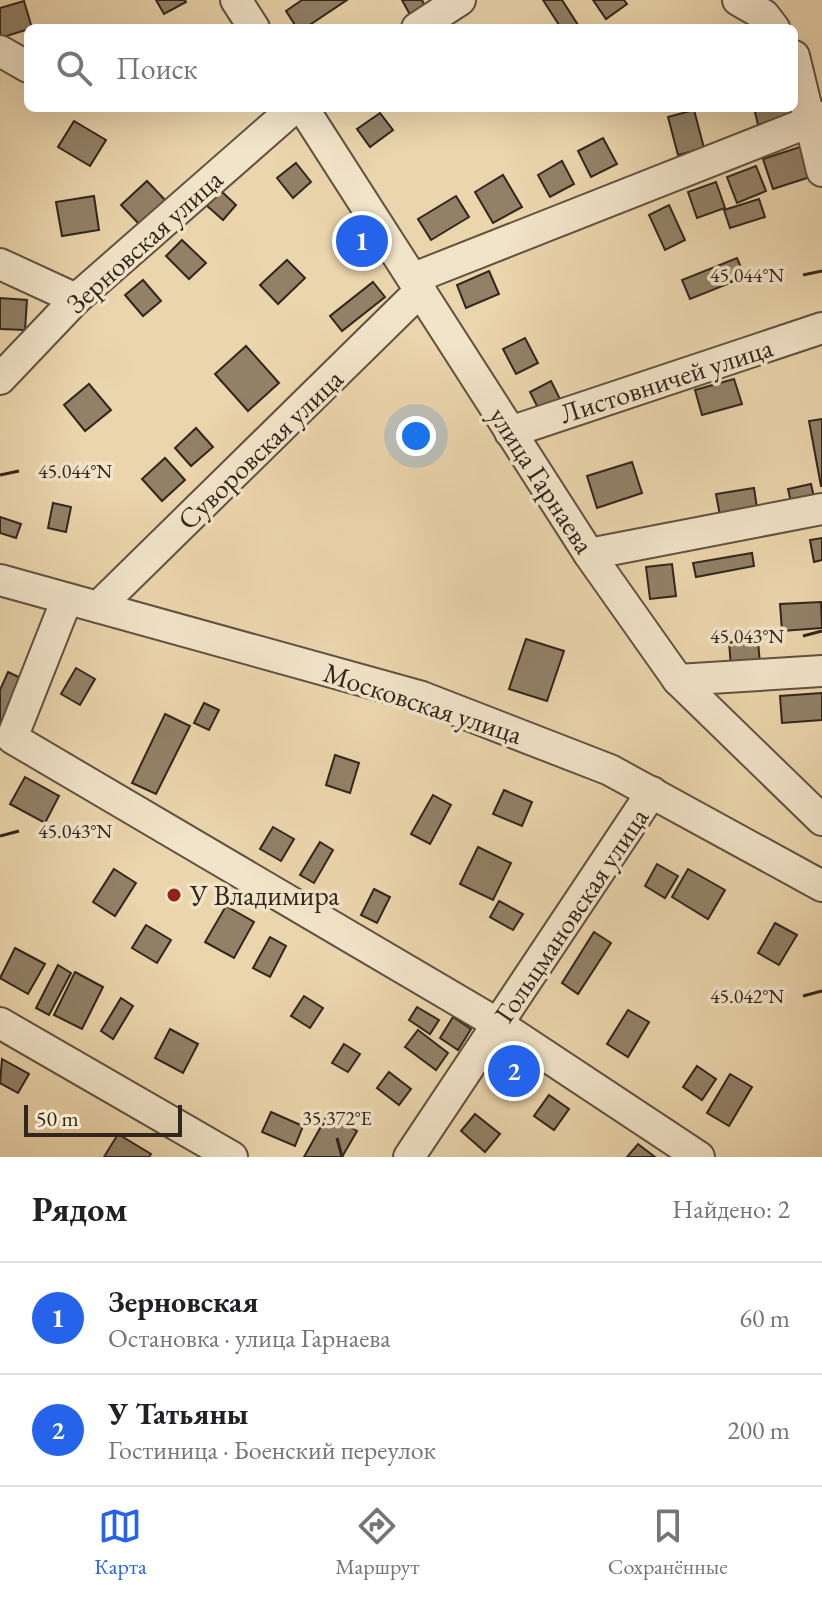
<!DOCTYPE html>
<html lang="ru">
<head>
<meta charset="utf-8">
<style>
	body { margin:0; font-family:"EB Garamond",serif; background:#f2f2f2; color:#202124 }
	.scale { position:absolute; left:24px; bottom:20px; width:158px; box-sizing:border-box; padding-left:8px; border:4px solid #31251c; border-top:0; font-size:22px; line-height:28px; white-space:nowrap; color:#31251c; -webkit-text-stroke:6px #f2e4c9; paint-order:stroke }
	.you { position:absolute; left:416px; top:436px; width:28px; height:28px; margin:-20px; border:6px solid #fff; border-radius:50%; background:#1a73e8; box-shadow:0 0 0 12px #1a73e833 }
	.badge { display:grid; place-items:center; width:52px; height:52px; border-radius:50%; background:#2563eb; color:#fff; font-size:26px; font-weight:700 }
	.pin { position:absolute; translate:-50% -50%; border:4px solid #fff; box-shadow:0 2px 8px #0006 }
	.list { margin:0; padding:0; list-style:none }
	h2 { display:flex; justify-content:space-between; align-items:center; height:104px; margin:0; padding:0 32px; font-size:34px }
	h2 small { font-size:26px; font-weight:400; color:#757577 }
	.list li { display:grid; grid-template-columns:52px 1fr auto; gap:24px; align-items:center; box-sizing:border-box; height:112px; padding:0 32px; border-top:2px solid #e0e0e0 }
	.list b { display:block; font-size:30px; white-space:nowrap }
	.list p { margin:0; font-size:26px; white-space:nowrap; color:#757577 }
	.list em { font-size:26px; font-style:normal; color:#757577 }
	.icon { flex:none; width:44px; height:44px; fill:none; stroke:currentColor; stroke-width:2; stroke-linecap:round; stroke-linejoin:round }
	.map { position:relative; flex:none; width:822px; height:1157px; overflow:hidden }
	.search { position:absolute; background:#fff; box-shadow:0 8px 32px #0002; left:24px; right:24px; top:24px; height:88px; display:flex; align-items:center; gap:20px; box-sizing:border-box; padding:0 28px; border-radius:12px; color:#757577; font-size:30px }
	.sheet { height:328px; background:#fff }
	nav { display:flex; justify-content:space-around; align-items:center; box-sizing:border-box; height:112px; border-top:2px solid #e0e0e0; background:#fff; font-size:22px; color:#757577 }
	nav a { display:grid; justify-items:center; gap:4px }
	nav .on { color:#2563eb }
	.map>svg:first-child { display:block }
</style>
</head>
<body>
<div class="map">
<svg width="822" height="1157" viewBox="0 0 822 1157">
	<rect width="100%" height="100%" fill="#ebd5ac"/>
	<filter id="stains"><feTurbulence type="fractalNoise" baseFrequency=".0025" numOctaves="4"/><feColorMatrix values="0 0 0 0 .2 0 0 0 0 .09 0 0 0 0 .02 0 0 0 .5 -.17"/></filter>
	<radialGradient id="worn" r=".72"><stop offset=".6" stop-color="#630" stop-opacity="0"/><stop offset="1" stop-color="#630" stop-opacity=".3"/></radialGradient>
	<!-- building -->
	<g fill="#928167" stroke="#31251c" stroke-width="2">
		<path d="M156,0h29l1,2 -22,12z"/>
		<path d="M302,0h45l-42,28h-8l-11,-17z"/>
		<path d="M402,0h20l8,16 -15,8z"/>
		<path d="M543,0h19l18,28h-19z"/>
		<path d="M593,0h31l3,4 -21,15z"/>
		<path d="M24,1l8,27 -32,10v-30z"/>
		<path d="M754,108h40l3,11 -38,10z"/>
		<path d="M694,110l10,38 -26,7 -10,-38z"/>
		<path d="M380,113l13,17 -23,17 -13,-18z"/>
		<path d="M74,121l32,19 -16,26 -32,-19z"/>
		<path d="M603,138l14,26 -26,13 -13,-26z"/>
		<path d="M803,146l10,30 -40,13 -10,-30z"/>
		<path d="M562,161l12,23 -24,13 -12,-22z"/>
		<path d="M296,163l15,19 -18,16 -16,-20z"/>
		<path d="M756,166l10,25 -29,12 -10,-26z"/>
		<path d="M503,175l19,32 -29,16 -18,-31z"/>
		<path d="M147,181l20,21 -26,24 -20,-21z"/>
		<path d="M716,182l9,26 -28,10 -9,-26z"/>
		<path d="M220,190l16,15 -13,15 -17,-15z"/>
		<path d="M94,196l5,34 -37,6 -6,-34z"/>
		<path d="M456,196l13,21 -38,23 -13,-21z"/>
		<path d="M759,199l6,18 -35,11 -6,-18z"/>
		<path d="M669,205l16,35 -20,10 -16,-35z"/>
		<path d="M182,240l24,23 -17,16 -23,-23z"/>
		<path d="M737,258l8,19 -55,22 -8,-19z"/>
		<path d="M287,260l18,18 -27,26 -18,-19z"/>
		<path d="M489,271l10,23 -33,14 -9,-23z"/>
		<path d="M143,280l18,21 -18,15 -18,-21z"/>
		<path d="M373,282l12,15 -43,34 -12,-15z"/>
		<path d="M0,298l27,2 -2,30 -25,-1z"/>
		<path d="M525,338l13,25 -22,11 -13,-25z"/>
		<path d="M246,346l33,37 -31,28 -33,-37z"/>
		<path d="M734,379l8,25 -40,11 -7,-25z"/>
		<path d="M551,381l10,20 -21,11 -10,-20z"/>
		<path d="M89,384l22,26 -26,21 -21,-26z"/>
		<path d="M822,419v67h-1l-12,-65z"/>
		<path d="M196,428l17,19 -22,19 -16,-18z"/>
		<path d="M165,458l20,22 -23,21 -20,-22z"/>
		<path d="M632,462l10,31 -45,15 -10,-32z"/>
		<path d="M811,484l5,22 -23,5 -5,-22z"/>
		<path d="M754,488l4,27 -37,6 -5,-27z"/>
		<path d="M53,503l18,4 -5,25 -18,-4z"/>
		<path d="M0,517l21,7 -5,14 -16,-5z"/>
		<path d="M822,538v22l-8,2 -4,-22z"/>
		<path d="M752,553l2,13 -58,11 -3,-14z"/>
		<path d="M672,564l4,32 -26,3 -4,-32z"/>
		<path d="M821,602l1,26 -40,3 -2,-27z"/>
		<path d="M526,639l38,12 -17,50 -38,-12z"/>
		<path d="M758,640l2,25 -29,2 -2,-25z"/>
		<path d="M76,668l19,11 -15,26 -19,-11z"/>
		<path d="M8,672l17,8 -25,50v-40z"/>
		<path d="M822,693v27l-40,3 -2,-27z"/>
		<path d="M204,703l15,7 -10,20 -15,-7z"/>
		<path d="M165,714l25,12 -34,68 -24,-11z"/>
		<path d="M335,755l24,8 -9,30 -24,-8z"/>
		<path d="M25,777l34,19 -14,27 -35,-19z"/>
		<path d="M504,790l28,12 -10,24 -29,-12z"/>
		<path d="M433,795l18,10 -21,39 -19,-10z"/>
		<path d="M273,827l21,12 -13,22 -21,-12z"/>
		<path d="M320,842l13,8 -19,33 -14,-8z"/>
		<path d="M478,847l33,16 -18,37 -33,-16z"/>
		<path d="M657,864l21,12 -13,22 -20,-12z"/>
		<path d="M114,869l22,14 -21,33 -22,-14z"/>
		<path d="M688,869l37,21 -17,29 -36,-22z"/>
		<path d="M374,889l16,8 -13,26 -16,-8z"/>
		<path d="M499,901l24,13 -10,16 -23,-13z"/>
		<path d="M226,906l28,16 -20,36 -29,-16z"/>
		<path d="M775,923l22,12 -18,30 -21,-12z"/>
		<path d="M146,925l25,15 -14,23 -25,-15z"/>
		<path d="M594,932l17,11 -33,51 -16,-11z"/>
		<path d="M270,937l16,9 -16,31 -17,-9z"/>
		<path d="M15,948l30,16 -17,30 -28,-16z"/>
		<path d="M58,965l13,8 -22,42 -13,-7z"/>
		<path d="M75,972l28,15 -21,42 -28,-14z"/>
		<path d="M304,996l19,12 -13,20 -19,-12z"/>
		<path d="M121,998l12,8 -20,33 -12,-8z"/>
		<path d="M417,1007l22,13 -9,14 -21,-14z"/>
		<path d="M628,1010l21,12 -21,35 -21,-13z"/>
		<path d="M453,1017l18,12 -13,21 -18,-12z"/>
		<path d="M170,1029l28,15 -15,29 -28,-15z"/>
		<path d="M418,1030l30,23 -12,17 -31,-23z"/>
		<path d="M344,1044l16,10 -12,18 -16,-9z"/>
		<path d="M2,1059l27,15 -11,19 -18,-10z"/>
		<path d="M511,1063l16,11 -14,20 -16,-12z"/>
		<path d="M697,1066l19,13 -14,21 -19,-13z"/>
		<path d="M389,1072l22,17 -12,16 -22,-17z"/>
		<path d="M730,1074l22,13 -23,39 -22,-13z"/>
		<path d="M549,1095l20,14 -15,21 -20,-14z"/>
		<path d="M271,1112l32,14 -8,20 -33,-14z"/>
		<path d="M328,1114l29,17 -15,26h-38z"/>
		<path d="M475,1114l25,20 -15,18 -24,-21z"/>
		<path d="M118,1134l33,20 -2,3h-45z"/>
		<path d="M638,1144l17,13h-28z"/>
	</g>
	<g fill="none" stroke-linecap="round" stroke-linejoin="round">
		<!-- minor casing -->
		<g stroke="#605140" stroke-width="34">
			<g id="minor">
				<path d="M236,0l18,28"/>
				<path d="M738,0l26,15 10,13"/>
				<path d="M417,28l43,-28"/>
				<path d="M0,51l28,16"/>
				<path d="M794,56l28,115"/>
				<path d="M303,108l286,446 89,126 144,140"/>
				<path d="M0,264l76,35"/>
				<path d="M414,278l408,-161"/>
				<path d="M0,379l76,-80 218,-191"/>
				<path d="M510,432l312,-104"/>
				<path d="M589,554l233,-45"/>
				<path d="M0,580l422,117 188,73 212,116"/>
				<path d="M67,599l-55,139 486,286 201,133"/>
				<path d="M98,607l323,-317"/>
				<path d="M678,680l144,-9"/>
				<path d="M0,1023l232,134"/>
				<path d="M409,1157l243,-365"/>
			</g>
		</g>
		<!-- minor -->
		<use href="#minor" stroke="#f2e4c9" stroke-width="30"/>
	</g>
	<!-- ticks -->
	<path fill="none" stroke="#31251c" stroke-width="3" d="M803,275l19,-4M0,475l19,-4M803,636l19,-5M0,836l19,-5M803,996l19,-5M337,1138l5,19"/>
	<!-- markers -->
	<circle fill="#8f2418" stroke="#f2e4c9" stroke-width="3" cx="174" cy="895" r="8"/>
	<g text-anchor="middle" dominant-baseline="central" stroke-width="7" stroke-linejoin="round" paint-order="stroke">
		<!-- street labels -->
		<g font-size="28" fill="#31251c" stroke="#f2e4c9">
			<text transform="translate(144 241) rotate(-42)">Зерновская улица</text>
			<text transform="translate(666 380) rotate(-18)">Листовничей улица</text>
			<text transform="translate(260 449) rotate(-44)">Суворовская улица</text>
			<text transform="translate(542 480) rotate(57)">улица Гарнаева</text>
			<text transform="translate(423 703) rotate(18)">Московская улица</text>
			<text transform="translate(571 915) rotate(-56)">Гольцмановская улица</text>
		</g>
		<!-- poi labels -->
		<g font-size="28" fill="#31251c" stroke="#f2e4c9" text-anchor="start">
			<text x="190" y="895">У Владимира</text>
		</g>
	</g>
	<g font-size="20" text-anchor="middle" fill="#31251c" stroke="#f2e4c9" stroke-width="7" stroke-linejoin="round" paint-order="stroke">
		<text x="747" y="282">45.044°N</text>
		<text x="75" y="478">45.044°N</text>
		<text x="747" y="643">45.043°N</text>
		<text x="75" y="838">45.043°N</text>
		<text x="747" y="1003">45.042°N</text>
		<text x="337" y="1125">35.372°E</text>
	</g>
	<rect width="100%" height="100%" filter="url(#stains)"/>
	<rect width="100%" height="100%" fill="url(#worn)"/>
</svg>
<div class="scale">50 m</div>
<div class="you"></div>
<div class="pin badge" style="left:362px;top:241px">1</div>
<div class="pin badge" style="left:514px;top:1071px">2</div>
<div class="search"><svg class="icon" aria-label="search" viewBox="0 0 24 24"><circle cx="10" cy="10" r="6"/><path d="M15 15l6 6"/></svg>Поиск</div>
</div>
<section class="sheet">
<h2>Рядом<small>Найдено: 2</small></h2>
<ul class="list">
<li><span class="badge">1</span><div><b>Зерновская</b><p>Остановка · улица Гарнаева</p></div><em>60 m</em></li>
<li><span class="badge">2</span><div><b>У Татьяны</b><p>Гостиница · Боенский переулок</p></div><em>200 m</em></li>
</ul>
</section>
<nav>
<a class="on"><svg class="icon" aria-label="map" viewBox="0 0 24 24"><path d="M3 6l6-2 6 2 6-2v14l-6 2-6-2-6 2zM9 4v14M15 6v14"/></svg>Карта</a>
<a><svg class="icon" aria-label="directions" viewBox="0 0 24 24"><path d="M12 3l9 9-9 9-9-9zM9 14v-3h6M13 9l2 2-2 2"/></svg>Маршрут</a>
<a><svg class="icon" aria-label="saved" viewBox="0 0 24 24"><path d="M7 4h10v16l-5-4-5 4z"/></svg>Сохранённые</a>
</nav>
</body>
</html>
